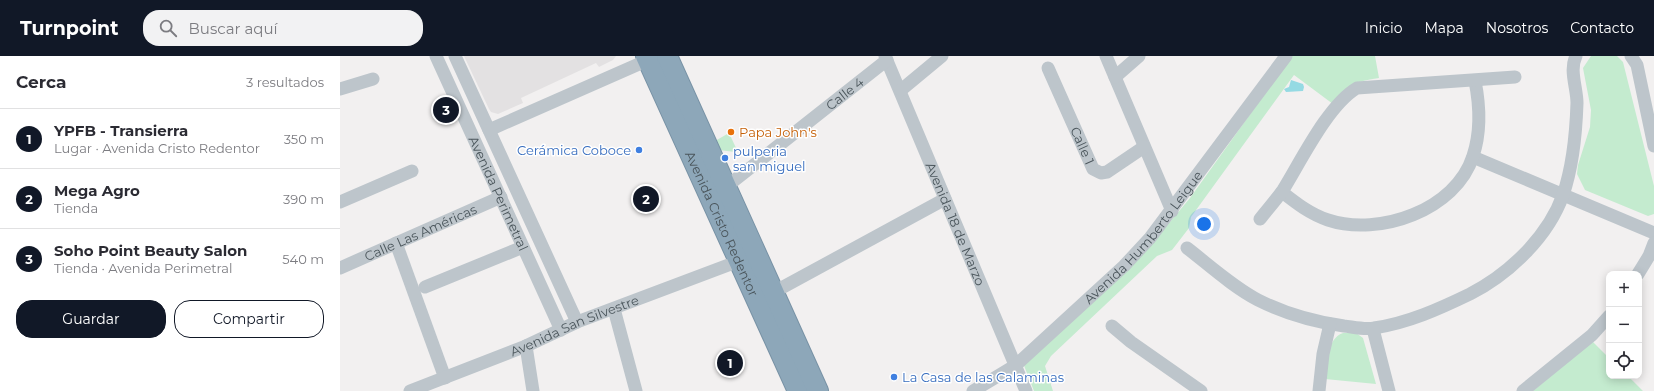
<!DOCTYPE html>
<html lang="es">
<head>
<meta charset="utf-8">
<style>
	body { margin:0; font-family:Montserrat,sans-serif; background:#f2f2f3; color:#2b2b33 }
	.controls { position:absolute; right:12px; bottom:12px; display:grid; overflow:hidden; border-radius:8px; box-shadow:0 2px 10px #0003 }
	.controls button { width:36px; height:36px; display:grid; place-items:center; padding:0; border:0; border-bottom:1px solid #e1e1e2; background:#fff; color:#2b2b33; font:20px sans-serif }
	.you { position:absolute; left:864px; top:168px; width:14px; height:14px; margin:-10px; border:3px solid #fff; border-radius:50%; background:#1a73e8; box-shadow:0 0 0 6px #1a73e833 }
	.badge { display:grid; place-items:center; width:26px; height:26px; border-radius:50%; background:#111827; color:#fff; font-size:13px; font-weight:700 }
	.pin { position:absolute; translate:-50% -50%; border:2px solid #fff; box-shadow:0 1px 4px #0006 }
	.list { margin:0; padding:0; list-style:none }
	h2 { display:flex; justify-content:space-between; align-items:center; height:52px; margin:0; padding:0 16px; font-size:17px }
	h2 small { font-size:13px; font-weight:400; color:#7c7c81 }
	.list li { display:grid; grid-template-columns:26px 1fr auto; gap:12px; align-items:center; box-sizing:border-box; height:60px; padding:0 16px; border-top:1px solid #e1e1e2 }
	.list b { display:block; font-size:15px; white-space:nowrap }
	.list p { margin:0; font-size:13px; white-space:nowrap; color:#7c7c81 }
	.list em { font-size:13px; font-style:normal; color:#7c7c81 }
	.actions { display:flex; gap:8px; padding:12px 16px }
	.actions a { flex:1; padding:9px 0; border:1px solid #111827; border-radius:16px; text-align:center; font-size:14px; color:#111827 }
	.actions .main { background:#111827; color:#fff }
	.icon { flex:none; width:22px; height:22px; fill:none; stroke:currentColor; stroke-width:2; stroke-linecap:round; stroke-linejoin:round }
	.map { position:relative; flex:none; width:1314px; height:335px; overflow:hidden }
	header { display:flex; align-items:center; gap:24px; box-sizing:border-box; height:56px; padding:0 20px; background:#111827; color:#fff }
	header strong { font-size:19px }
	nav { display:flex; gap:22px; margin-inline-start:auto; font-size:14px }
	.search { width:280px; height:36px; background:#f2f2f3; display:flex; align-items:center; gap:10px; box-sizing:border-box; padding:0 14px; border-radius:16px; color:#7c7c81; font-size:15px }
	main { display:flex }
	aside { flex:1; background:#fff }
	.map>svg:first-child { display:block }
</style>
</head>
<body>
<header>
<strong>Turnpoint</strong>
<div class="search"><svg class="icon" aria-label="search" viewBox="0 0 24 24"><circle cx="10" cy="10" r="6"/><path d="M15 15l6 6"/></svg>Buscar aquí</div>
<nav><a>Inicio</a><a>Mapa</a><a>Nosotros</a><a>Contacto</a></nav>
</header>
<main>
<aside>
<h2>Cerca<small>3 resultados</small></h2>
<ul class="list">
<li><span class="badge">1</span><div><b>YPFB - Transierra</b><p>Lugar · Avenida Cristo Redentor</p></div><em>350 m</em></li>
<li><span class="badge">2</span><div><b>Mega Agro</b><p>Tienda</p></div><em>390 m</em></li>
<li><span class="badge">3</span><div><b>Soho Point Beauty Salon</b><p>Tienda · Avenida Perimetral</p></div><em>540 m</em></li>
</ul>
<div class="actions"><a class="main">Guardar</a><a>Compartir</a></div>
</aside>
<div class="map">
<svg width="1314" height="335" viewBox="0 0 1314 335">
	<rect width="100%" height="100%" fill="#f2f0f0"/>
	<!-- education -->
	<path fill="#e3e1e2" d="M124,0h152l-3,4 -14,7 -3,-4 -75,35 2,5 -25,11 -7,-2 -2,-3z"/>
	<!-- green -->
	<g fill="#c4ebcf">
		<path d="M952,0h83l4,22c-27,4 -28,7 -46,26l-39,-29 -103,142 -2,11 -17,22 -15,6 -106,100 -6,10 8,25h-19l-11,-28 121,-110 46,-55z"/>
		<path d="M1251,0h26l6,6 31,124v28l-6,2 -63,-26 -8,-16 1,-9 12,-38 1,-17 -8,-42z"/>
		<path d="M389,77l8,17 -2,2 -16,-2 -4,-9z"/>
		<path d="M1003,277h13l7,5 13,46 -51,-5c3,-15 1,-40 18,-46z"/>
		<path d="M1252,285l17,17v18h19l15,15h-110z"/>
	</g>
	<!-- water -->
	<path fill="#95dae3" d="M951,24l12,4 1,3 -1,4 -17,1 -2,-3 5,-2z"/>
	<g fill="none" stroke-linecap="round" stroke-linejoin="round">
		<!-- highway casing -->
		<g stroke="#7892a5" stroke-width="22">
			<g id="highway">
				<path id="s8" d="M306,0l152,335"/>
				<path d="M327,0l151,335"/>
			</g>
		</g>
		<!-- minor -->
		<g stroke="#bdc5cb" stroke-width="13">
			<path id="s1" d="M96,0l125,274"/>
			<path d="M115,0l122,266"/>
			<path id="s2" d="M545,0l141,335"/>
			<path d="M766,0l66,155"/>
			<path d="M1291,0l6,9 17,81"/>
			<path id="s3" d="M708,12l45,101 8,4 6,-1 37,-25"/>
			<path d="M775,21l24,-21"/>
			<path d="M0,33l33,-10"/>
			<path d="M561,34l41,-34"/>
			<path d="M149,74l159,-70"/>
			<path d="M1133,101l181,76"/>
			<path id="s4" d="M386,131l161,-127"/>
			<path d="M942,136c14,11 28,22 46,28 51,17 128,-10 145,-64 8,-24 7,-50 2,-75"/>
			<path d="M0,146l72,-31"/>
			<path d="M920,163c7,-9 16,-19 23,-29 18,-29 45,-85 74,-102l158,-11"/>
			<path d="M56,187l49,135"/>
			<path d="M847,192c22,17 46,39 71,52 26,13 57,22 86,26 9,1 21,4 30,2 34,-5 65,-19 96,-34 39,-20 78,-57 93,-99 10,-29 13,-61 14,-92 0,-15 -8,-33 -1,-47"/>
			<path id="s5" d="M0,212l161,-71"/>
			<path d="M1298,218l11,-18 5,-13"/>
			<path d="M85,231l98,-40"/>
			<path d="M434,236l171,-93"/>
			<path d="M274,253l22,82"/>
			<path d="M772,270l19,16 70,49"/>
			<path d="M1033,273l16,62"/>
			<path d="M186,290l7,45"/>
			<path id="s6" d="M70,335l116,-45 51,-24 162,-61"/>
			<path id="s7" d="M633,335l43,-26 108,-99 26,-28 136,-182"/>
			<path d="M979,335l4,-37 7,-30"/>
			<path d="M1183,335l69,-56 17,-19"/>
		</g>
		<!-- highway -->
		<use href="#highway" stroke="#8da7b9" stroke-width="20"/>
	</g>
	<!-- markers -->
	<circle fill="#e8710a" stroke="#fff" stroke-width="1.5" cx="391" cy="76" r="4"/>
	<g fill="#3f7fe0" stroke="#fff" stroke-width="1.5">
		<circle cx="299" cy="94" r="4"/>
		<circle cx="385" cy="102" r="4"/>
		<circle cx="554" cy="321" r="4"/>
	</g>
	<g text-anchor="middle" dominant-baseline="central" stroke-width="3" stroke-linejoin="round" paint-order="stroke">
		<!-- street labels -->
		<g font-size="13" fill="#4a555b" stroke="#fff">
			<text stroke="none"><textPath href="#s4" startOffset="151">Calle 4</textPath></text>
			<text stroke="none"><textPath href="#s3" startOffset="85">Calle 1</textPath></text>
			<text stroke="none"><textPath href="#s1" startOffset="151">Avenida Perimetral</textPath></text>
			<text stroke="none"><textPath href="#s8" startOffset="184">Avenida Cristo Redentor</textPath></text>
			<text stroke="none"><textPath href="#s2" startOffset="182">Avenida 18 de Marzo</textPath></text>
			<text stroke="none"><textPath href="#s5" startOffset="88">Calle Las Américas</textPath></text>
			<text stroke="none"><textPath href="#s7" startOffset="231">Avenida Humberto Leigue</textPath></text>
			<text stroke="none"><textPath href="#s6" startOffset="177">Avenida San Silvestre</textPath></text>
		</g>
		<!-- food labels -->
		<g font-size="13" fill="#c56008" stroke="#fff" text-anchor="start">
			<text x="399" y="76">Papa John's</text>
		</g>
		<!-- shop labels -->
		<g font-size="13" fill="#366cbe" stroke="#fff" text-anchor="start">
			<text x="291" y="94" text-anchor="end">Cerámica Coboce</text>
			<text x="393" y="95">pulperia<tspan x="393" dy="15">san miguel</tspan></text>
			<text x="562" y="321">La Casa de las Calaminas</text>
		</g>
	</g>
</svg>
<div class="controls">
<button>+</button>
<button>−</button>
<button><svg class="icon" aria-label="locate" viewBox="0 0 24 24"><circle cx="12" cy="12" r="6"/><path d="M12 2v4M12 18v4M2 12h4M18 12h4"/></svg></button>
</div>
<div class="you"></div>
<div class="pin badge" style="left:390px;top:307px">1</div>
<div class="pin badge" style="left:306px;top:143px">2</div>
<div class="pin badge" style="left:106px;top:54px">3</div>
</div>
</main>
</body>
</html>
